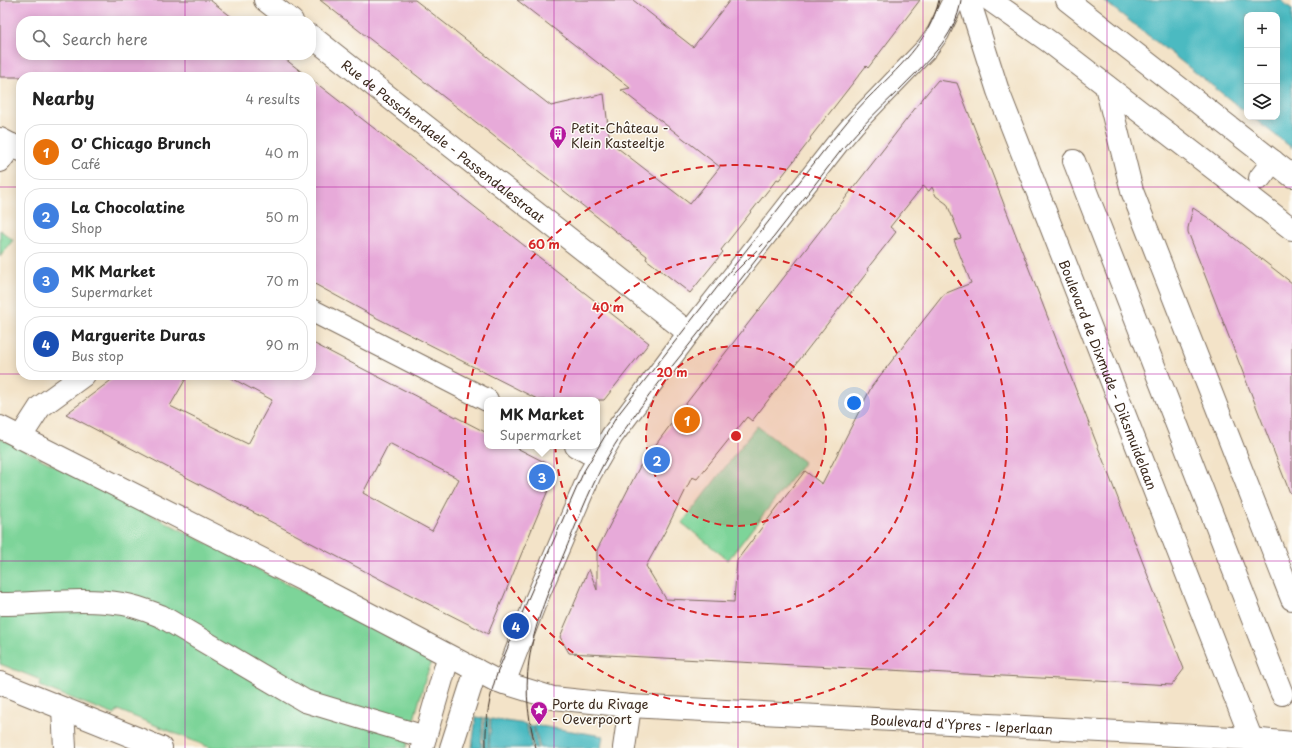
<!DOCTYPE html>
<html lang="en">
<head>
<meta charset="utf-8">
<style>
	body { margin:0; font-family:"Playpen Sans",sans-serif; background:#f2f2f2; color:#222 }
	.controls { position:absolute; right:12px; top:12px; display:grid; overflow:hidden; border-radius:8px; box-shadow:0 2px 10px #0003 }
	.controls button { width:36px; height:36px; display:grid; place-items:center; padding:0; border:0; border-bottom:1px solid #e0e0e0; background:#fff; color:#222; font:20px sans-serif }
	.you { position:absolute; left:854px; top:403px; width:14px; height:14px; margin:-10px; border:3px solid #fff; border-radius:50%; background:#1a73e8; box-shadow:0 0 0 6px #1a73e833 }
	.badge { display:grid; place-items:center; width:26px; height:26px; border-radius:50%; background:#b5179e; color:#fff; font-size:13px; font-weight:700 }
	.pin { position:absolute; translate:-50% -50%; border:2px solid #fff; box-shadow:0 1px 4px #0006 }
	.popup { position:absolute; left:484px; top:397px; width:116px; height:52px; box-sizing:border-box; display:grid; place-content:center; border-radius:8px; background:#fff; filter:drop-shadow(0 1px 3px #0005); font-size:13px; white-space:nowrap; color:#767676 }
	.popup b { font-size:15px; color:#222 }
	.popup::after { content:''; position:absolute; left:50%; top:100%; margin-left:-8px; border:8px solid transparent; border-top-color:#fff }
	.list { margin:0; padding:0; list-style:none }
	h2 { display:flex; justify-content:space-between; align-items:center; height:52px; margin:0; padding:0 16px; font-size:17px }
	h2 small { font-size:13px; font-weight:400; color:#767676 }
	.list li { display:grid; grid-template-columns:26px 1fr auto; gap:12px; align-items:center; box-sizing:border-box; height:56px; margin:0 8px 8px; padding:0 8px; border:1px solid #e0e0e0; border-radius:16px }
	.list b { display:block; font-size:15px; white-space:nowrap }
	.list p { margin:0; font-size:13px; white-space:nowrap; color:#767676 }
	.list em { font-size:13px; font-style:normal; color:#767676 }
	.icon { flex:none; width:22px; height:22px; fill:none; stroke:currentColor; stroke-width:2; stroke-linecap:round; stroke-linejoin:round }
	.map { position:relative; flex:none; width:1292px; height:748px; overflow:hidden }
	.search { position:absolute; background:#fff; box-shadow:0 2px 10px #0003; left:16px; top:16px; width:300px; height:44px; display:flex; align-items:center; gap:10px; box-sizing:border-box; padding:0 14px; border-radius:16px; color:#767676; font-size:15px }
	.panel { position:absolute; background:#fff; box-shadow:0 2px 10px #0003; left:16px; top:72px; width:300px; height:308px; border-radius:16px }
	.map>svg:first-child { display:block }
</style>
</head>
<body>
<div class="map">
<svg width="1292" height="748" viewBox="0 0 1292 748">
	<rect width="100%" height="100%" fill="#fdfcf7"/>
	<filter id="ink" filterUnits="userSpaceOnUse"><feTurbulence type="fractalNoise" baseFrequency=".025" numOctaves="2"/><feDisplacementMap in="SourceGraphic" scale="8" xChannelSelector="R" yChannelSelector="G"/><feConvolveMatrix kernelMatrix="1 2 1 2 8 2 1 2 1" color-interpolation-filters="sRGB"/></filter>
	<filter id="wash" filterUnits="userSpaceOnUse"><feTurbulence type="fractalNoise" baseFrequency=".012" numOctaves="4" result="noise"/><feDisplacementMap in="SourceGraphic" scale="16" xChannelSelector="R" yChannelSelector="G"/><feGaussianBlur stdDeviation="0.9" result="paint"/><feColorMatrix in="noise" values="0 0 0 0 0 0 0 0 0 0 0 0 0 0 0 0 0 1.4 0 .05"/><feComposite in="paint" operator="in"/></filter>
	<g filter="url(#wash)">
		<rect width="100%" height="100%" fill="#f3e3c8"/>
		<!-- green -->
		<g fill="#7dd499" stroke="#5c7f5c">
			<path d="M0,230l13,10 -13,17z"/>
			<path d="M757,426l47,36 -76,98 -46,-37z"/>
			<path d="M0,438l433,220 -8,22 -19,68h-195l-93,-38 -3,5 -75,-29 1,-6 -41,-16z"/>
		</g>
		<!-- water -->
		<g fill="#4bbac1" stroke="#437270">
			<path d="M1103,0h178l11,9v139l-40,-31h25v-102h-30v98z"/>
			<path d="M476,717l7,1 -2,30h-9z"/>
			<path d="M485,718l4,1 -1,29h-5z"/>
			<path d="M491,719l35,5 6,24h-43z"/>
			<path d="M528,725l5,1 5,22h-4z"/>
			<path d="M534,725l69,11 -2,12h-61z"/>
		</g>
		<g id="blocks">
			<!-- building -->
			<g fill="#e7aad9" fill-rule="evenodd">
				<path d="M0,0h210l27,21h-216v34h259l28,22h-308z"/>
				<path d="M320,0h95l136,106 53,-12 6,48 80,62 30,-37 -99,-77 9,-2 -113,-88h116l60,47 37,-47h190l-52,68 -2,-2 -56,72 1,1 -32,41 -2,-1 -56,71 2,2 -33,41 -44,-34 1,-3z"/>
				<path d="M311,79l338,264 -45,57h-65l-164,-83 -64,-35z"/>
				<path d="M938,80l19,3 227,586 -12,16 -603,-32 -9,-16 29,-68 8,21v-40l43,-84 48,-65 239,-308zM923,186l6,5 3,-4 4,9 11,8 14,34 -7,2 17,43 -27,11 -72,92 -50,98 -17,-13 -68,89 -3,42 -68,-3 -20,-33 21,-38 25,-51 5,2 50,-62 5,4 117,-151 -2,-1 29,-37 -6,-5z"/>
				<path d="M1193,208l14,9 85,66v210h-2l-102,-261v-4z"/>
				<path d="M311,342l176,91v13h26l37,19 4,11 -66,158 -95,-48 -327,-172 52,-39h70l-18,31 78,38 24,-44 -46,-25h85zM389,443l70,36 -27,52 -69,-38z"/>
			</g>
		</g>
	</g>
	<g filter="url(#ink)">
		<use href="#blocks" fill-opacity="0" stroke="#7b6b5a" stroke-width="1"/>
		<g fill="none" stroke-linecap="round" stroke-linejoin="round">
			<!-- minor casing -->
			<g stroke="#7b6b5a" stroke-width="24">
				<g id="minor">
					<path d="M265,0l27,21"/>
					<path id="s1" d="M969,0l29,91 257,657"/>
					<path d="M1067,0l225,176"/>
					<path id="s2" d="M311,36l378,297"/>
					<path d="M1106,86l26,105 160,408"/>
					<path d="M0,139l21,11"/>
					<path d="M0,161l12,-16"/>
					<path d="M1074,161l208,533"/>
					<path d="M1260,178l13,-17"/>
					<path d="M311,310l176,90"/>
					<path id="s3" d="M0,427l331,167 164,86 58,18 77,8 621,33 41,4"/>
					<path d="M20,438l20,-31 44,-32"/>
					<path d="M576,446l23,12"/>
					<path d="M0,604c41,0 82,-7 123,0 13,2 25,7 38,12l144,85 120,36"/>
					<path d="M0,683l161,65"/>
					<path d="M504,683l32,-83 54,-126 22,-38 77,-103 148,-189 17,-20 73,-76 11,-15 16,-33"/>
					<path d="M63,709l2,39"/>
					<path d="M422,748l24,-83"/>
					<path d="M451,748l25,-78"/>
					<path d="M624,748l6,-42"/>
				</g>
			</g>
			<!-- major casing -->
			<g stroke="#7b6b5a" stroke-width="24">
				<path id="major" d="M990,0l61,43 241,186"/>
			</g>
			<!-- minor -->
			<use href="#minor" stroke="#fff" stroke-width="22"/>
			<!-- major -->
			<use href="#major" stroke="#fff" stroke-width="22"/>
			<!-- tram -->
			<g stroke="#3b2a1e" stroke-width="1">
				<path d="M733,274l30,-30"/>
				<path d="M486,748c-1,-26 3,-52 12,-77l30,-72 56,-128 33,-55 215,-276c12,-14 23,-29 36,-42 29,-29 62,-57 71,-98"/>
				<path d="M536,748c-21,-75 -2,-123 27,-192 13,-31 25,-63 41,-93 27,-48 63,-90 97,-133 47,-60 95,-121 142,-182 17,-20 36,-39 55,-57 25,-26 58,-53 63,-91"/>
			</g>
		</g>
	</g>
	<!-- grid -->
	<path fill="none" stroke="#b5179e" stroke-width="1" stroke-opacity="0.55" d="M185,0v21M369,0v748M554,0v748M738,0v748M923,0v748M1107,0v748M185,55v22M0,187h21M311,187h981M0,374h21M311,374h981M185,375v373M0,561h1292"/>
	<!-- distance rings -->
	<circle cx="736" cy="436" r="90" fill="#d62828" fill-opacity=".12"/>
	<g fill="none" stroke="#d62828" stroke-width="2" stroke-dasharray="7 5">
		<circle cx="736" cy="436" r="90"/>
		<circle cx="736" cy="436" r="181"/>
		<circle cx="736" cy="436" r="271"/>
	</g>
	<!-- icons -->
	<defs>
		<g id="building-pin" transform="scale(0.9)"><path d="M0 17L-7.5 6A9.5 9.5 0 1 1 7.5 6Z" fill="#b5179e" stroke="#fdfcf7"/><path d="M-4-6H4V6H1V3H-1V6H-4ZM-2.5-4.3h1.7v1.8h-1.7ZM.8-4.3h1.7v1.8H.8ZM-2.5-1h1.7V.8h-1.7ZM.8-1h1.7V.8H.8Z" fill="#fff"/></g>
		<g id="sight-pin" transform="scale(0.9)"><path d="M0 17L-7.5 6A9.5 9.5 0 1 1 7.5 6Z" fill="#b5179e" stroke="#fdfcf7"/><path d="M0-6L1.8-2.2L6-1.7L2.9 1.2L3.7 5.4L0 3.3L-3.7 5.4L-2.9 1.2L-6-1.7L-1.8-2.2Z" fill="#fff"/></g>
	</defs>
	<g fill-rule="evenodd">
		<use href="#building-pin" x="558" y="134"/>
		<use href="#sight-pin" x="539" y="710"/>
	</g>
	<g text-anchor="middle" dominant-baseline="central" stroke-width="3" stroke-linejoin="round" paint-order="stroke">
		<!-- poi labels -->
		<g font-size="13" fill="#3b2a1e" stroke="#fdfcf7" text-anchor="start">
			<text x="571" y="127">Petit-Château -<tspan x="571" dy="15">Klein Kasteeltje</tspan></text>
			<text x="552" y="703">Porte du Rivage<tspan x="552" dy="15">- Oeverpoort</tspan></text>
		</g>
		<!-- street labels -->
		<g font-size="13" fill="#3b2a1e" stroke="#fdfcf7">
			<text stroke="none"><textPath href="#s2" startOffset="169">Rue de Passchendaele - Passendalestraat</textPath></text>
			<text stroke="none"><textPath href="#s1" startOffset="400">Boulevard de Dixmude - Diksmuidelaan</textPath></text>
			<text stroke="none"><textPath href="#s3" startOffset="1026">Boulevard d'Ypres - Ieperlaan</textPath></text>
		</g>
	</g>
	<circle cx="736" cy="436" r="6" fill="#d62828" stroke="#fdfcf7" stroke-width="2"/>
	<g font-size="12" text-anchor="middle" font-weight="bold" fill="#d62828" stroke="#fdfcf7" stroke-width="3" stroke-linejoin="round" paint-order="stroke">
		<text x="544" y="249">60 m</text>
		<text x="608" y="312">40 m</text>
		<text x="672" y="377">20 m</text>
	</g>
</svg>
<div class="controls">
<button>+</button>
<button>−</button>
<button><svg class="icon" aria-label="layers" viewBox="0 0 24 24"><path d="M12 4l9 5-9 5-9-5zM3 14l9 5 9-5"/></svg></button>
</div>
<div class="you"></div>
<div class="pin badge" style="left:687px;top:420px;background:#e8710a">1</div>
<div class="pin badge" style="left:657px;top:460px;background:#3f7fe0">2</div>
<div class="pin badge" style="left:542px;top:477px;background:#3f7fe0">3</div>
<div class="popup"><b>MK Market</b>Supermarket</div>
<div class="pin badge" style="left:516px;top:626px;background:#1a4fb4">4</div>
<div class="search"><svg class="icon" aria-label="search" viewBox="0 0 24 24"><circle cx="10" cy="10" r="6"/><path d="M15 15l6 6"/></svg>Search here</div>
<section class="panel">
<h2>Nearby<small>4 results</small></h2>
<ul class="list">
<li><span class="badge" style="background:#e8710a">1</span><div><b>O' Chicago Brunch</b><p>Café</p></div><em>40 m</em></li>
<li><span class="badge" style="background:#3f7fe0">2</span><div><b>La Chocolatine</b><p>Shop</p></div><em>50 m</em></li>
<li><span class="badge" style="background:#3f7fe0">3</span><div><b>MK Market</b><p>Supermarket</p></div><em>70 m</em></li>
<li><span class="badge" style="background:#1a4fb4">4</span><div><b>Marguerite Duras</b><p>Bus stop</p></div><em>90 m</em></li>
</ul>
</section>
</div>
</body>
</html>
